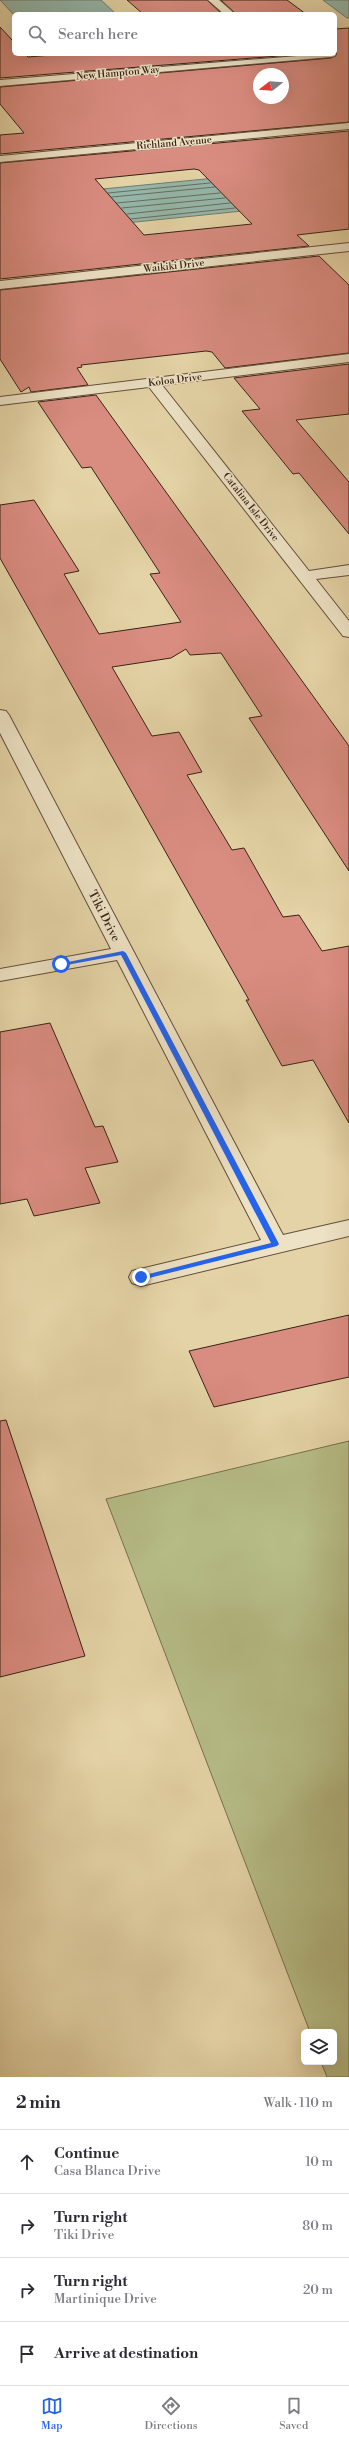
<!DOCTYPE html>
<html lang="en">
<head>
<meta charset="utf-8">
<style>
	body { margin:0; font-family:"Libre Bodoni",serif; background:#f2f2f3; color:#2b2b33 }
	.controls { position:absolute; right:12px; bottom:12px; display:grid; overflow:hidden; border-radius:6px; box-shadow:0 4px 16px #0002 }
	.controls button { width:36px; height:36px; display:grid; place-items:center; padding:0; border:0; border-bottom:1px solid #e1e1e2; background:#fff; color:#2b2b33; font:20px sans-serif }
	.compass { position:absolute; left:253px; top:68px; width:36px; height:36px; border-radius:50%; background:#fff; box-shadow:0 4px 16px #0002; rotate:253deg }
	.stop { position:absolute; width:12px; height:12px; margin:-9px; border:3px solid #2563eb; border-radius:50%; background:#fff }
	.stop.end { background:#2563eb; border-color:#fff; box-shadow:0 1px 4px #0008 }
	.list { margin:0; padding:0; list-style:none }
	h2 { display:flex; justify-content:space-between; align-items:center; height:52px; margin:0; padding:0 16px; font-size:17px }
	h2 small { font-size:13px; font-weight:400; color:#7c7c81 }
	.list li { display:grid; grid-template-columns:26px 1fr auto; gap:12px; align-items:center; box-sizing:border-box; height:64px; padding:0 16px; border-top:1px solid #e1e1e2 }
	.list b { display:block; font-size:15px; white-space:nowrap }
	.list p { margin:0; font-size:13px; white-space:nowrap; color:#7c7c81 }
	.list em { font-size:13px; font-style:normal; color:#7c7c81 }
	.icon { flex:none; width:22px; height:22px; fill:none; stroke:currentColor; stroke-width:2; stroke-linecap:round; stroke-linejoin:round }
	.map { position:relative; flex:none; width:349px; height:2077px; overflow:hidden }
	.search { position:absolute; background:#fff; box-shadow:0 4px 16px #0002; left:12px; right:12px; top:12px; height:44px; display:flex; align-items:center; gap:10px; box-sizing:border-box; padding:0 14px; border-radius:6px; color:#7c7c81; font-size:15px }
	.sheet { height:308px; background:#fff }
	nav { display:flex; justify-content:space-around; align-items:center; box-sizing:border-box; height:56px; border-top:1px solid #e1e1e2; background:#fff; font-size:11px; color:#7c7c81 }
	nav a { display:grid; justify-items:center; gap:2px }
	nav .on { color:#2563eb }
	.map>svg:first-child { display:block }
</style>
</head>
<body>
<div class="map">
<svg width="349" height="2077" viewBox="0 0 349 2077">
	<rect width="100%" height="100%" fill="#e4d3a6"/>
	<filter id="stains"><feTurbulence type="fractalNoise" baseFrequency=".005" numOctaves="4"/><feColorMatrix values="0 0 0 0 .2 0 0 0 0 .09 0 0 0 0 .02 0 0 0 .5 -.17"/></filter>
	<radialGradient id="worn" r=".72"><stop offset=".6" stop-color="#630" stop-opacity="0"/><stop offset="1" stop-color="#630" stop-opacity=".3"/></radialGradient>
	<!-- green -->
	<path fill="#b6bc86" stroke="#78704e" d="M349,1441v636h-22l-6,-15h13v-30h-24l-204,-533z"/>
	<!-- water -->
	<g fill="#95b7aa" stroke="#707c6f">
		<path d="M0,0h101l15,14 -102,1z"/>
		<path d="M323,0h26v18h-2z"/>
		<path d="M349,165v35l-349,36v-37z"/>
	</g>
	<g fill="none" stroke-linecap="round" stroke-linejoin="round">
		<!-- shore -->
		<g stroke="#676d60" stroke-width="1">
			<path d="M108,193l102,-10"/>
			<path d="M112,197l103,-10"/>
			<path d="M117,203l103,-10"/>
			<path d="M122,208l103,-10"/>
			<path d="M127,214l103,-11"/>
			<path d="M131,219l104,-11"/>
		</g>
	</g>
	<!-- building -->
	<g fill="#d98c80" stroke="#392316" fill-rule="evenodd">
		<path d="M127,0h80l15,14h-79z"/>
		<path d="M221,0h66l19,14h-70z"/>
		<path d="M0,27l14,15v12h11l3,3 35,-3h241l-304,24z"/>
		<path d="M349,28v94l-349,32v-19l24,-2 -24,-29v-17l331,-29 6,-4 -2,-2v-23zM259,74h24v24h-24z"/>
		<path d="M349,131v98l-52,6 12,11 -309,33v-116zM194,169l5,1 53,54 -108,11 -49,-56z"/>
		<path d="M319,256l30,29v68l-124,15 -13,-16 -6,-1 -125,14 1,2 -5,1 11,17 -57,7 -2,-5 -8,5 -21,-33v-69z"/>
		<path d="M349,364v50l-53,6 53,62v52l-50,-61 -6,1 -51,-63 18,-2 -26,-31z"/>
		<path d="M96,395l253,351v125l-100,-153 13,-2 -41,-63 -31,2 -4,-6 -15,9 -59,9 40,69 27,-4 23,40 -15,3 45,75 12,-2 39,69 16,-2 23,36 27,-5v177l-36,-63 -31,6 -36,-66h3l-249,-442v-53l34,-5 45,71 -15,3 35,60 82,-12 -31,-48 10,-1 -69,-106 -9,1 -44,-66z"/>
		<path d="M50,1023l45,104 8,-1 15,36 -33,6 15,35 -66,13 -7,-17 -27,5v-172z"/>
		<path d="M349,1315v62l-135,30 -25,-56z"/>
		<path d="M6,1420l79,236 -85,21v-256z"/>
	</g>
	<g fill="none" stroke-linecap="round" stroke-linejoin="round">
		<!-- minor casing -->
		<g stroke="#644f3a" stroke-width="2">
			<g id="minor">
				<path d="M208,0h11l16,14h-11z"/>
				<path d="M335,53l1,1 -1,2 -4,1 -331,29v-6z"/>
				<path d="M349,123v6l-349,33v-6z"/>
				<path d="M349,243v8l-349,38v-8z"/>
				<path d="M349,354v8l-187,23 147,186 40,-6v10l-33,4 33,42v16l-6,-1 -194,-249 -149,18v-8z"/>
				<path d="M0,710l6,1 3,4 274,520 66,-15v16l-208,50 -9,-3 -3,-6 3,-6 129,-31 -144,-280 -117,21v-12l111,-20 -111,-216z"/>
			</g>
		</g>
		<!-- minor -->
		<use href="#minor" fill="#ede2c5" fill-rule="evenodd"/>
	</g>
	<!-- route -->
	<path fill="#2563eb" d="M123,951l3,2 153,291 -2,2 -136,34 -4,-3 134,-34 -150,-288 -60,11 -3,-2z"/>
	<g text-anchor="middle" dominant-baseline="central" stroke-width="3" stroke-linejoin="round" paint-order="stroke">
		<!-- far-street labels -->
		<g font-size="10" fill="#392316" stroke="#ede2c5">
			<text transform="translate(118 73) rotate(-5)">New Hampton Way</text>
			<text transform="translate(174 143) rotate(-5)">Richland Avenue</text>
			<text transform="translate(174 266) rotate(-6)">Waikiki Drive</text>
			<text transform="translate(175 380) rotate(-7)">Koloa Drive</text>
			<text transform="translate(251 507) rotate(52)">Catalina Isle Drive</text>
		</g>
		<!-- street labels -->
		<g font-size="12" fill="#392316" stroke="#ede2c5">
			<text transform="translate(104 916) rotate(63)">Tiki Drive</text>
		</g>
	</g>
	<rect width="100%" height="100%" filter="url(#stains)"/>
	<rect width="100%" height="100%" fill="url(#worn)"/>
</svg>
<div class="controls">
<button><svg class="icon" aria-label="layers" viewBox="0 0 24 24"><path d="M12 4l9 5-9 5-9-5zM3 14l9 5 9-5"/></svg></button>
</div>
<svg class="compass" viewBox="-18 -18 36 36"><path d="M0-13l5 13h-10z" fill="#e53935"/><path d="M0 13l5-13h-10z" fill="#7c7c81"/></svg>
<div class="stop" style="left:61px;top:964px"></div>
<div class="stop end" style="left:141px;top:1277px"></div>
<div class="search"><svg class="icon" aria-label="search" viewBox="0 0 24 24"><circle cx="10" cy="10" r="6"/><path d="M15 15l6 6"/></svg>Search here</div>
</div>
<section class="sheet">
<h2>2 min<small>Walk · 110 m</small></h2>
<ul class="list">
<li><svg class="icon" aria-label="ahead" viewBox="0 0 24 24"><path d="M12 20V5M6 11l6-6 6 6"/></svg><div><b>Continue</b><p>Casa Blanca Drive</p></div><em>10 m</em></li>
<li><svg class="icon" aria-label="right" viewBox="0 0 24 24"><path d="M7 20v-9h11M14 6l5 5-5 5"/></svg><div><b>Turn right</b><p>Tiki Drive</p></div><em>80 m</em></li>
<li><svg class="icon" aria-label="right" viewBox="0 0 24 24"><path d="M7 20v-9h11M14 6l5 5-5 5"/></svg><div><b>Turn right</b><p>Martinique Drive</p></div><em>20 m</em></li>
<li><svg class="icon" aria-label="arrive" viewBox="0 0 24 24"><path d="M6 21V4h12l-3 4 3 4H6"/></svg><div><b>Arrive at destination</b></div></li>
</ul>
</section>
<nav>
<a class="on"><svg class="icon" aria-label="map" viewBox="0 0 24 24"><path d="M3 6l6-2 6 2 6-2v14l-6 2-6-2-6 2zM9 4v14M15 6v14"/></svg>Map</a>
<a><svg class="icon" aria-label="directions" viewBox="0 0 24 24"><path d="M12 3l9 9-9 9-9-9zM9 14v-3h6M13 9l2 2-2 2"/></svg>Directions</a>
<a><svg class="icon" aria-label="saved" viewBox="0 0 24 24"><path d="M7 4h10v16l-5-4-5 4z"/></svg>Saved</a>
</nav>
</body>
</html>
